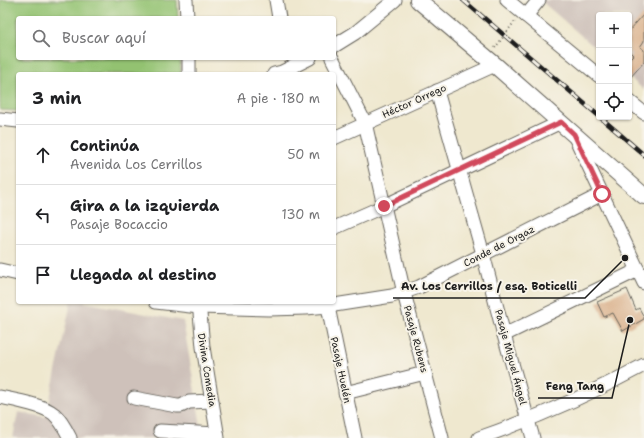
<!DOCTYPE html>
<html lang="es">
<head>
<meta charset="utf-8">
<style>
	body { margin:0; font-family:"Shantell Sans",sans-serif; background:#f6f6f6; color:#202124 }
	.controls { position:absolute; right:12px; top:12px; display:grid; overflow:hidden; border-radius:4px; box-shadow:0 1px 3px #0004 }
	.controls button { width:36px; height:36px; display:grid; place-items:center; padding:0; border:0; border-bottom:1px solid #e0e0e0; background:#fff; color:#202124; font:20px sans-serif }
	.stop { position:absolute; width:12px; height:12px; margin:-9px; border:3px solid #d1495b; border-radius:50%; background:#fff }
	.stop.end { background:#d1495b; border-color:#fff; box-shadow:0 1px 4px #0008 }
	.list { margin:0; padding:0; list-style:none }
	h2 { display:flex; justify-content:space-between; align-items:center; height:52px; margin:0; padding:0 16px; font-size:17px }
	h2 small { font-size:13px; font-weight:400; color:#757577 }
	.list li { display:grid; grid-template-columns:26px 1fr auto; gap:12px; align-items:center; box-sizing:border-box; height:60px; padding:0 16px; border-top:1px solid #e0e0e0 }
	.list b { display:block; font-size:15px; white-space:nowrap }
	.list p { margin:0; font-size:13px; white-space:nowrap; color:#757577 }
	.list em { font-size:13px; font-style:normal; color:#757577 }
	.icon { flex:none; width:22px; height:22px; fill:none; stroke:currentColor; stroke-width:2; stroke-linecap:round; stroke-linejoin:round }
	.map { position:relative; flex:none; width:644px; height:438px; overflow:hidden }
	.search { position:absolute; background:#fff; box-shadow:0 1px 3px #0004; left:16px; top:16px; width:320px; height:44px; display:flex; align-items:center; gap:10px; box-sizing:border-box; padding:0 14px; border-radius:4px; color:#757577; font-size:15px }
	.panel { position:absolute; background:#fff; box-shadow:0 1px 3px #0004; left:16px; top:72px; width:320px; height:232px; border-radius:4px }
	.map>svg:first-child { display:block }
</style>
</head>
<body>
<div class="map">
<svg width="644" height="438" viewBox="0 0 644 438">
	<rect width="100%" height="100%" fill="#f7f3e8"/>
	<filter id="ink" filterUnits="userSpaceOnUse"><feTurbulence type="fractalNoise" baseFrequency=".025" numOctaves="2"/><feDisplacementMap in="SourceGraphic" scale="8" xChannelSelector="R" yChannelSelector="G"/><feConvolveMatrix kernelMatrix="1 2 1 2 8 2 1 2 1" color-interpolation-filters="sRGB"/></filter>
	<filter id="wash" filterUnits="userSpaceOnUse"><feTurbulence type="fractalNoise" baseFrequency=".012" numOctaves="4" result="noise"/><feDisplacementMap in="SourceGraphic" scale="16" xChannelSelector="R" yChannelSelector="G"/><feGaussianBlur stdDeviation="0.9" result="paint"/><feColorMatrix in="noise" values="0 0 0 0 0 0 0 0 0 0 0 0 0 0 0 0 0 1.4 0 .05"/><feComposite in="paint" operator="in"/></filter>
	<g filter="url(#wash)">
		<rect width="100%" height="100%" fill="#efe8cf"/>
		<!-- industrial -->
		<g fill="#cec1ba">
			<path d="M540,0h104v90l-15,-13v-62h-30v36z"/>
			<path d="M71,302h12l100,19 20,117h-190l5,-26 28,5z"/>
		</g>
		<!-- green -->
		<path fill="#93c271" stroke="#586f46" d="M0,0h177l1,18h-160v40h162l1,16h-163v37l-18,-1z"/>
		<g id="blocks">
			<!-- building -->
			<g fill="#dab18c">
				<path d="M644,14v27l-4,6 4,3v12l-15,17v-20l4,-4 -4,-4v-20z"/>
				<path d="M627,289l9,21 3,-2 5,9v2l-21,12 -10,-18 -9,4 -7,-15z"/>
			</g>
		</g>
	</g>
	<g filter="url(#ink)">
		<use href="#blocks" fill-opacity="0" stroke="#66635b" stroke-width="1"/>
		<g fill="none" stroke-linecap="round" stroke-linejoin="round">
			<!-- minor casing -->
			<g stroke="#66635b" stroke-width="15">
				<g id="minor">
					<path d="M186,0l1,18"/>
					<path d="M276,0l3,18"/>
					<path d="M507,0l92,76"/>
					<path d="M526,16l13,-16"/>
					<path d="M334,46l21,-13 40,-33"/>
					<path d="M189,58v16"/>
					<path d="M332,58l33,65 39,170 38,145"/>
					<path d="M274,74l8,-2 28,-14"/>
					<path d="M437,91l46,163 21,81 29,103"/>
					<path d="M629,101l15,12"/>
					<path d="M0,119l18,2"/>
					<path d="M575,137l69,146"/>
					<path d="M334,138l161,-73"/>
					<path d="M334,228l50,-22 177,-84"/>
					<path d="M0,270l18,4"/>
					<path d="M156,302l43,5 70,2 37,-1 22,-2 64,-10 27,-9 183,-93"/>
					<path d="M199,302l4,45 15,91"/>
					<path d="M327,302l28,136"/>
					<path d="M504,335l134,-65"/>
					<path d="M345,393l80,-20"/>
					<path d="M0,397c14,3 44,8 54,17 7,6 12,16 16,24"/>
					<path d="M134,398l43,8h4l8,-4 23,-1"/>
					<path d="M160,431l57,3"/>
					<path d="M479,438c57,-20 112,-44 165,-73"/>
				</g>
			</g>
			<!-- major casing -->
			<g stroke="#66635b" stroke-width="18">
				<path id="major" d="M418,0l77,65 149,131"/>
			</g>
			<!-- path -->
			<path stroke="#66635b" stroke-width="2" stroke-dasharray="1 3" stroke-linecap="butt" d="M495,48l20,-27"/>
			<!-- minor -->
			<use href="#minor" stroke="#fff" stroke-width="13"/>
			<!-- major -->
			<use href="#major" stroke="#fff" stroke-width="16"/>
			<!-- rail casing -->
			<g stroke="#1c1c1c" stroke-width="4.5">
				<g id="rail">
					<path d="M463,0l136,116"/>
					<path d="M600,117l44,38"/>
				</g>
			</g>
			<!-- rail -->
			<use href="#rail" stroke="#f7f3e8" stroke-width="3" stroke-dasharray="9" stroke-linecap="butt"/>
		</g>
	</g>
	<g fill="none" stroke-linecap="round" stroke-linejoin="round" filter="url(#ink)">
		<!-- route -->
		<path stroke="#d1495b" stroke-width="5" d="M384,206l177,-84 13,12 28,60"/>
	</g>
	<g text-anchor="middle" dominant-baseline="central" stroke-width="4" stroke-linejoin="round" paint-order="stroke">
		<!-- street labels -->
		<g font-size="10" fill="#1c1c1c" stroke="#f7f3e8">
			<text transform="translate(414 101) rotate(-24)">Héctor Orrego</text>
			<text transform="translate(499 246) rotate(-27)">Conde de Orgaz</text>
			<text transform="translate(416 339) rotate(75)">Pasaje Rubens</text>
			<text transform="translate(511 357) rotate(75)">Pasaje Miguel Ángel</text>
			<text transform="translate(207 370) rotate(81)">Divina Comedia</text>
			<text transform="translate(341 370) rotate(78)">Pasaje Huelén</text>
		</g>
	</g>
	<!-- callouts -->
	<path fill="none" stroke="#1c1c1c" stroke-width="1.5" d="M625 258L585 298H393M630 320L612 398H538"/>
	<g fill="#1c1c1c" stroke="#f7f3e8" stroke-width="1.5">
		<circle cx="625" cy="258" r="4"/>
		<circle cx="630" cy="320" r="4"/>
	</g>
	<g font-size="11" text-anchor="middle" font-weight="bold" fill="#1c1c1c" stroke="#f7f3e8" stroke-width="4" stroke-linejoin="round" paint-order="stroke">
		<text x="489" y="290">Av. Los Cerrillos / esq. Boticelli</text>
		<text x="575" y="390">Feng Tang</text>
	</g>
</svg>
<div class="controls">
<button>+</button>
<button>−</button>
<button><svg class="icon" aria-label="locate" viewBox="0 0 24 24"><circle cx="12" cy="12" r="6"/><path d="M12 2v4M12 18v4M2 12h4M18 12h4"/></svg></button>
</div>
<div class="stop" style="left:602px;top:194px"></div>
<div class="stop end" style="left:384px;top:206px"></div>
<div class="search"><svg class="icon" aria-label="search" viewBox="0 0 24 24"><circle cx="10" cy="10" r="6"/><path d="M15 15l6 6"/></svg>Buscar aquí</div>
<section class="panel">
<h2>3 min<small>A pie · 180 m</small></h2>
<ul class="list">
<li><svg class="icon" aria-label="ahead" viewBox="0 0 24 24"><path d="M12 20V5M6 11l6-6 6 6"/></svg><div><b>Continúa</b><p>Avenida Los Cerrillos</p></div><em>50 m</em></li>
<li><svg class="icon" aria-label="left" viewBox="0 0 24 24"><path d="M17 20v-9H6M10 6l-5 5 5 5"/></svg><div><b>Gira a la izquierda</b><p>Pasaje Bocaccio</p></div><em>130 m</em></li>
<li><svg class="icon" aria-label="arrive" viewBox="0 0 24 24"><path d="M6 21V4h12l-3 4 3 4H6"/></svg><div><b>Llegada al destino</b></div></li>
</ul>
</section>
</div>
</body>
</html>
